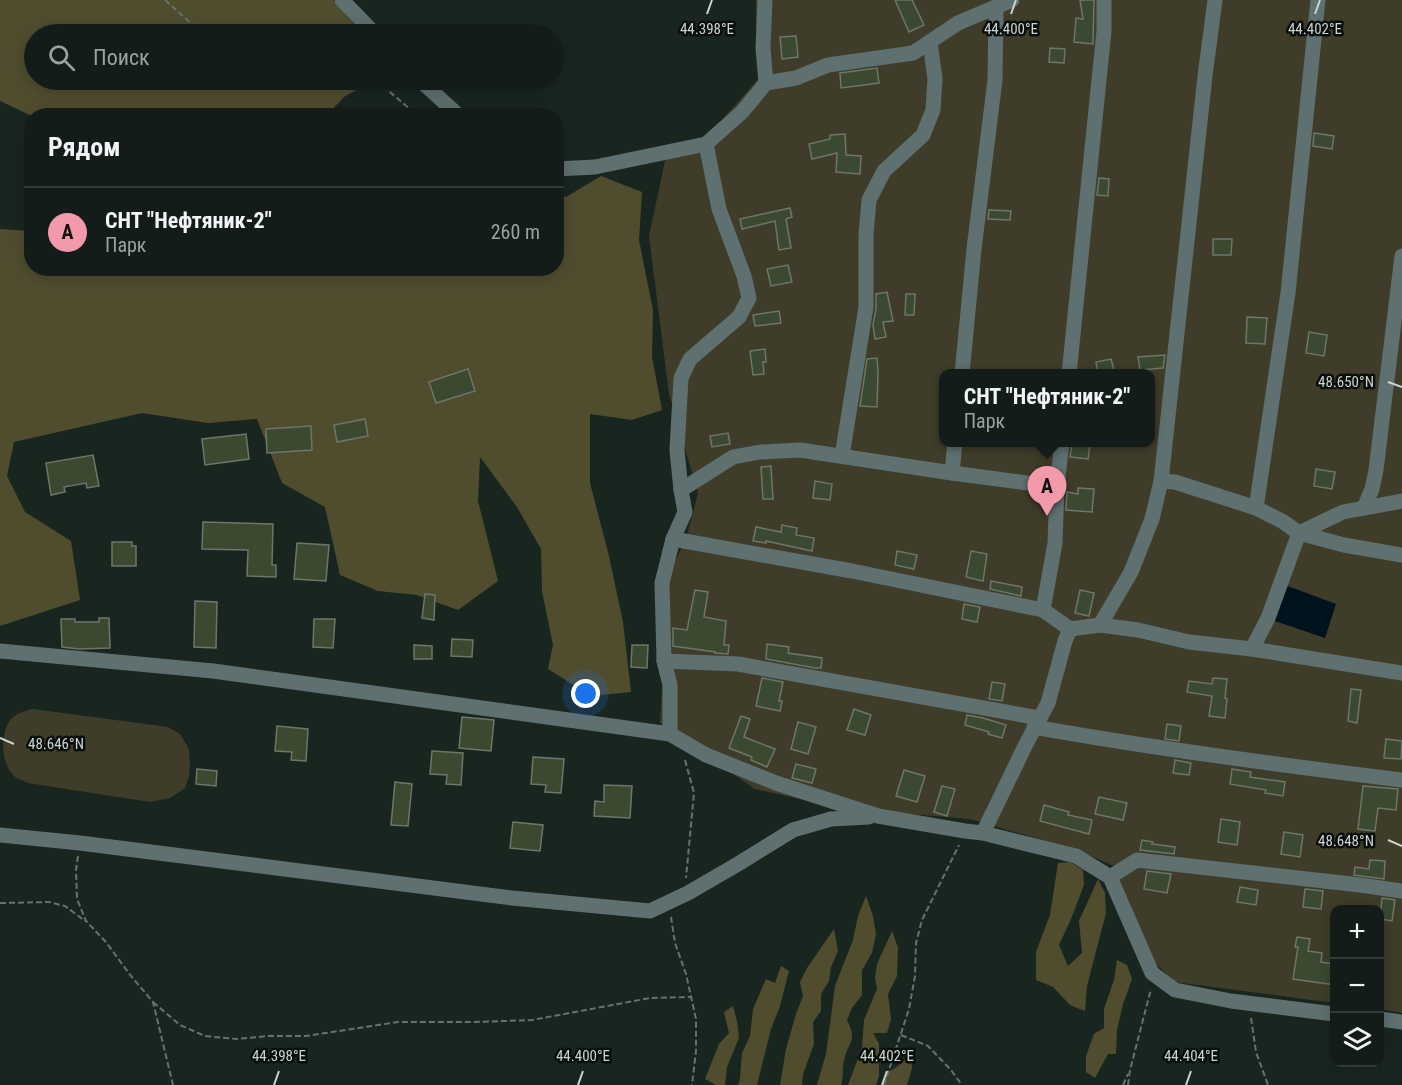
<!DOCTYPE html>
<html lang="ru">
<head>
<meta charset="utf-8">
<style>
	body { margin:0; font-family:"Roboto Condensed",sans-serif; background:#202925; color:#f1f3f6 }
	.controls { position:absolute; right:18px; bottom:18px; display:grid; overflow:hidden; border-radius:12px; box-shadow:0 3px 15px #0003 }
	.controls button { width:54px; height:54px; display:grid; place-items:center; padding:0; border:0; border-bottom:2px solid #323a37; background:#131c18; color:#f1f3f6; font:30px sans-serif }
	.you { position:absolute; left:586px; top:694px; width:21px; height:21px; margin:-15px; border:4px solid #fff; border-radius:50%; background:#1a73e8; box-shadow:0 0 0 9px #1a73e833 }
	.badge { display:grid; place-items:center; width:39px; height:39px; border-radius:50%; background:#f39aaa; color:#111; font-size:20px; font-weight:700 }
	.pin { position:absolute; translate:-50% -50px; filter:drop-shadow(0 2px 3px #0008) }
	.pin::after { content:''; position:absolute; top:32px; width:21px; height:18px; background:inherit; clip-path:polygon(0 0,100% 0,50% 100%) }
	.popup { position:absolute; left:939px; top:369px; width:216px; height:78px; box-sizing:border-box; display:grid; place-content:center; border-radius:12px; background:#131c18; filter:drop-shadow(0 2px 4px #0005); font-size:20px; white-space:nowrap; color:#9da1a2 }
	.popup b { font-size:22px; color:#f1f3f6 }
	.popup::after { content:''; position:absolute; left:50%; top:100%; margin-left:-12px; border:12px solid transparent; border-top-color:#131c18 }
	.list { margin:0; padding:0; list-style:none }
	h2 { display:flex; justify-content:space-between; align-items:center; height:78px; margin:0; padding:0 24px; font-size:26px }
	h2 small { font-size:20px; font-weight:400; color:#9da1a2 }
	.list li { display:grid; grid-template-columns:39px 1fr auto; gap:18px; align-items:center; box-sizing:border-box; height:90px; padding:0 24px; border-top:2px solid #323a37 }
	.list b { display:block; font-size:22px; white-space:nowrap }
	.list p { margin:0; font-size:20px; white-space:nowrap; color:#9da1a2 }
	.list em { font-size:20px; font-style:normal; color:#9da1a2 }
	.icon { flex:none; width:33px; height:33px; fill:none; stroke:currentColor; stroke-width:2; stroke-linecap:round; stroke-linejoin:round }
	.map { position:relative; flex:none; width:1402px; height:1085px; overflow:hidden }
	.search { position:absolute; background:#131c18; box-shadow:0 3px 15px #0003; left:24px; top:24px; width:540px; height:66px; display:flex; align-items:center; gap:15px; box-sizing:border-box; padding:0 21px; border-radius:33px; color:#9da1a2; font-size:22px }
	.panel { position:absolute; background:#131c18; box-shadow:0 3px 15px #0003; left:24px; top:108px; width:540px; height:168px; border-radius:24px }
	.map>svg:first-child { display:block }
</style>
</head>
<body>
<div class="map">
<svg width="1402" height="1085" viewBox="0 0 1402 1085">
	<rect width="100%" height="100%" fill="#192620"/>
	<!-- green -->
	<g fill="#3f3c29" fill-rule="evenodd">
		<path d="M756,0h646v1013l-22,-4v-99h-46v93l-159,-21 -25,-24 -36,-92 -37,-16 -107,-31 -130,-11 -85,-19 -95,-66 9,-150 17,-34 12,-46 -29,-99 -20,-158 19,-89 40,-11 51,-58 -3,-28zM944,374h206v68h-206z"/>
		<path d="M33,709l135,18 12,7 9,15 1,15 -1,12 -4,12 -15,10 -20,4 -122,-19c-4,-2 -10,-4 -13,-6 -15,-14 -15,-44 -4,-58 6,-6 14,-8 22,-10z"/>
	</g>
	<!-- forest -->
	<g fill="#504d2f">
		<path d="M0,0h333l30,34h-329v46h340l-30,17 -17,18 -295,1 -32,-15z"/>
		<path d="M601,176l41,16 -3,48 14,70 -1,47 10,53 -30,10 -42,-6v69l19,73 14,66 8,70 -40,4 -43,-27 5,-24 -11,-54 -1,-42 -24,-42 -37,-50 -2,44 20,80 -40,29 -41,-15 -39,-4 -38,-16 -15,-68 -43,-24 -25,-64 -49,4 -66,-10 -128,29 -7,34 18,36 46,29 9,59 -80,26v-397l31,2 1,37h524l1,-75 9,4z"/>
		<path d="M1070,862l13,8 1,15 -13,34 -12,26 9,21 14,-13 -3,-32 19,-42 7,14 1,20 -19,73 -2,25 -15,-6 -17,-18 -17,-7v-28l14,-37 8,-52z"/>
		<path d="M866,896l7,20 3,18 -4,19 -10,17v25l-10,13 -5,12c11,22 1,21 -3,41 -2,8 0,16 -3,24h-24l9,-31 9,-68 18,-46 5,-24z"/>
		<path d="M834,929l4,22 -7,16 -2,14 -8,13v17l-8,11 1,22 -11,30 -1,11h-22l6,-36 10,-35 7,-18 -3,-14 7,-14z"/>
		<path d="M892,931l6,17 -1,28 -9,18 3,25 -4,14h-14l6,11v32l-3,9h-28l14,-37 2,-28 13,-31 -2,-12 2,-13z"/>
		<path d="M1117,960l10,5 5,14 -9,25 -6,26 -1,24h-8l-13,24 -9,-6v-16l8,-22 10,-6v-19l10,-29z"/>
		<path d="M781,966l8,5 -9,35 -9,23 -14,56h-19l2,-6 2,-26 8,-17 3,-27 13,-30 9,4z"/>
		<path d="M733,1006l4,15 2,17 -12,29 -2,18h-9l-11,-6 14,-35 10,-11 -5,-21z"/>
		<path d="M911,1055l1,13 -5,17h-22v-11l13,-8z"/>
	</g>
	<!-- water -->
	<path fill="#00131d" d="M1285,585l51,19 -11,34 -53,-18z"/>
	<!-- building -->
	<g fill="#3a4930" stroke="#6e7669" stroke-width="1.5">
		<path d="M895,0h17l12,25 -15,7z"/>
		<path d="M1080,0h14l-1,44 -19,-2 2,-24 7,1z"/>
		<path d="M796,36l2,21 -16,2 -2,-22z"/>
		<path d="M1050,48l15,1 -1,14 -15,-1z"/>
		<path d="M877,68l2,15 -38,5 -1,-15z"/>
		<path d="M1314,133l20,3 -2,13 -19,-3z"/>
		<path d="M845,134l1,21 15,1 -1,18 -24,-2 1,-19 -25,6 -3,-15 21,-5v-4z"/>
		<path d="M1099,178l10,1 -1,17 -11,-1z"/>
		<path d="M790,208l2,9 -6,2 5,29 -12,2 -4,-29 -33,8 -2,-10z"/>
		<path d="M989,210l22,1 -1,9 -22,-1z"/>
		<path d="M1213,239h19l-1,16h-18z"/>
		<path d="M788,265l4,17 -21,4 -4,-17z"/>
		<path d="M887,292l6,29 -10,1 3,15 -11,2 -2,-14 3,-16v-15z"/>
		<path d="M906,294h9l-1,21h-9z"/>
		<path d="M779,311l2,12 -26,3 -2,-11z"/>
		<path d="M1247,317l20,1 -2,26 -19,-1z"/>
		<path d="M1309,332l18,3 -3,21 -18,-3z"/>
		<path d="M765,349l1,13h-3l1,12 -11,1 -3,-24z"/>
		<path d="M1165,355l-2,13 -23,2 -2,-13z"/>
		<path d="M877,358l1,14 -1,35 -17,-1 7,-47z"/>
		<path d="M1111,359l4,15h-17l-2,-12z"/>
		<path d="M468,369l7,22 -39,12 -7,-21z"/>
		<path d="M365,419l3,17 -31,6 -3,-17z"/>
		<path d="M311,426l1,24 -45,3 -1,-24z"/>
		<path d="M728,433l2,11 -18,3 -2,-11z"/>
		<path d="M246,434l3,25 -44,6 -3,-26z"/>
		<path d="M1072,443l18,2 -2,14 -18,-2z"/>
		<path d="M93,455l6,31 -12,2 -1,-5 -22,4 1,5 -14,3 -5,-32z"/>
		<path d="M771,466l2,33h-10l-2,-32z"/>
		<path d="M1316,469l19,3 -3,17 -18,-3z"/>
		<path d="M815,481l17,3 -2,16 -17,-2z"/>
		<path d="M1078,488l16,1 -2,23 -26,-2 1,-18 11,2z"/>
		<path d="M203,522l70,2 -1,41h4v12l-29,-1 1,-26 -46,-1z"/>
		<path d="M782,525l15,3 -1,7 18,3 -2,13 -46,-10v2l-13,-2 3,-14 25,5z"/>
		<path d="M112,542h20v4h4v20h-24z"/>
		<path d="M297,543l32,2 -3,36 -32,-2z"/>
		<path d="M897,551l20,4 -3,14 -19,-4z"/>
		<path d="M971,551l16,3 -4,27 -17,-4z"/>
		<path d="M991,581l31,6 -1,9 -31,-7z"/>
		<path d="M695,590l13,2 -4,25 22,4 -2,24h5l-1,9 -13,-1v-1l-42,-6v-18l14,2z"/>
		<path d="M1080,590l14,3 -5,23 -14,-3z"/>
		<path d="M425,594l10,1 -1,25 -12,-2z"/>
		<path d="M195,601l22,1 -1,46 -22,-1z"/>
		<path d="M964,604l16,3 -3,15 -15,-3z"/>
		<path d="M99,618h10l1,30 -31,1 -17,-2 -1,-28h14v3h24z"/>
		<path d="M314,619h21l-2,29 -20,-1z"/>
		<path d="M452,639l21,1 -1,17 -21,-1z"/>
		<path d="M767,644l22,3 -1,6 34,5 -1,10h-6l-49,-9z"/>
		<path d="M414,645l18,1v13h-18z"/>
		<path d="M632,645h16l-1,23 -16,-1z"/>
		<path d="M762,678l21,4 -4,19h3l-2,10 -24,-5z"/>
		<path d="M1213,678l14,1 -2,19 2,1 -2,19 -16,-2 3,-20 -25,-4 2,-11 23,3z"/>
		<path d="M992,682l13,2 -3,17 -13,-2z"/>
		<path d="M1351,689l10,1 -4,33 -9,-2z"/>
		<path d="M854,709l17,6 -6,20 -18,-5z"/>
		<path d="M967,715l16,3 23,7 -4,13 -14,-4 1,-2 -24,-7z"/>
		<path d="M741,716l9,3 -6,18 31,12 -8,18 -16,-7 1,-3 -23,-9z"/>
		<path d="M462,717l32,3 -3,31 -32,-3z"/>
		<path d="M798,722l18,5 -8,27 -17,-5z"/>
		<path d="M1167,724l14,2 -2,15 -14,-2z"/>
		<path d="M277,726l31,3 -2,32 -15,-1 1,-8 -17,-1z"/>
		<path d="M1386,739l16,2 -1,18 -17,-1z"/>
		<path d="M432,751l31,2 -2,32 -15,-1 1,-9 -17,-1z"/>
		<path d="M533,757l31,2 -3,34 -16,-1 1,-7 -15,-1z"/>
		<path d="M1175,760l16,3 -2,12 -16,-2z"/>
		<path d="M796,764l20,5 -4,14 -20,-5z"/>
		<path d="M197,769l20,2 -1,15 -20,-2z"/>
		<path d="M1232,769l19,3 -1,5 35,5 -2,14 -18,-3 1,-3 -36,-6z"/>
		<path d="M904,770l21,6 -8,26 -21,-6z"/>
		<path d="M395,782l17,2 -4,42 -17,-1z"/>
		<path d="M604,785l28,1 -2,32 -36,-2 1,-15 9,1z"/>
		<path d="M942,786l13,3 -8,27 -13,-4z"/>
		<path d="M1363,786l35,3 -2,21 -18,-2 -3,23 -17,-2z"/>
		<path d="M1099,797l28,6 -4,17 -28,-6z"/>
		<path d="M1044,805l25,7 -1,3 24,5 -3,14 -49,-13z"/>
		<path d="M1221,819l19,3 -3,23 -19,-3z"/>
		<path d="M513,822l30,3 -3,26 -30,-3z"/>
		<path d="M1284,832l19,3 -3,22 -19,-3z"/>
		<path d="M1142,840l11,2 -1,2 23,3 -1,7 -34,-4z"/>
		<path d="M1370,860l15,1 -1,18 -30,-4 1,-8 14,2z"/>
		<path d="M1147,871l24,3 -4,19 -23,-4z"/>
		<path d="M1240,887l18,3 -2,15 -19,-3z"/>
		<path d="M1305,889l18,2 -2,18 -18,-2z"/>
		<path d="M1382,898l13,2 -3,21 -12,-2z"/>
		<path d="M1297,937l13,2 -2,12 14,2 -1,9 14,2v21l-42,-6 5,-32h-3z"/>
	</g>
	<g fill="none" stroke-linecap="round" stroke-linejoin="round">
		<!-- path -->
		<g stroke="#67726d" stroke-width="2" stroke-dasharray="6 3" stroke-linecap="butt">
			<path d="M165,0l38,34"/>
			<path d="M376,80l42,36"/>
			<path d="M685,760l9,33 -8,85"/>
			<path d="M78,856l-2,14 1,29 9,22 20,21 25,34 22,26 20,83"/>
			<path d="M0,903l49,-1 16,4 20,15"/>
			<path d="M671,917l4,26 11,31 10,45v32l-4,34"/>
			<path d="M153,1002l27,23 25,11 31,3 33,-3h37l92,-14h78l56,-2 118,-22 41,-1"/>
			<path d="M1251,1018l5,34 12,33"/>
			<path d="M901,1035l27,11 23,24 11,15"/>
			<path d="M884,1085l25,-76 6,-33 1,-33 6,-23 37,-75"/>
			<path d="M1123,1085l5,-11"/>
			<path d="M1128,1085l2,-15 21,-81"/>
		</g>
		<!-- minor -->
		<g stroke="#5f7070" stroke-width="15">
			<path d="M342,0l33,34"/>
			<path d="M765,0l-2,48 3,35"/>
			<path d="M420,80l39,36"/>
			<path d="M706,144l13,65 25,67 5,22 -10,19 -49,42 -9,19 -4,72 4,40 4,22 -12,27 -11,44 2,78 6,24v49l36,21 70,28 102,33 87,15 18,2 93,23 34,21 42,96 23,17 56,11 103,13"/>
			<path d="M556,169l39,-2 111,-23 36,-32 24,-29 30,-5 32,-13 85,-12 45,-30 54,-23"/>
			<path d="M962,374l12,-125 21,-169 1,-72"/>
			<path d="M1069,374l35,-343v-31"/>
			<path d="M842,456l24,-149v-73l3,-34 15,-29 39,-36 10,-25 2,-31 -5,-37"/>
			<path d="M952,473l3,-31"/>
			<path d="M1161,481l44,-405 10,-76"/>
			<path d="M681,490l52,-33 27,-5 40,-2 152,23 105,14"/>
			<path d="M1402,501l-59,11 -44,21 -31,85 -16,31 150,24"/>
			<path d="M1256,508l32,-215 30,-293"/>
			<path d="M1364,508l8,-19 4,-19 26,-214"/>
			<path d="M673,539l179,32 191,39 27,19 30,-4 38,5 51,12 63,7"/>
			<path d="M1043,610l12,-67 2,-56 5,-45"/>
			<path d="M1100,625l31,-53 21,-53 9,-38 14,1 81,26 26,13 17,12 45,12 58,10"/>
			<path d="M0,651l213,20 457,63"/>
			<path d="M664,661l74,3 301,54"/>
			<path d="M1034,727c122,22 245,38 368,53"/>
			<path d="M983,833l43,-89 22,-41 17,-62 5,-12"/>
			<path d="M0,835l80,8 432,55 138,13 38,-18 50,-29 55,-34 38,-11 38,-2"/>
			<path d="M1110,877l27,-17 223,25 42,6"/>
			<path d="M1380,1019l22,3"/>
		</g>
	</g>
	<!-- ticks -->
	<path fill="none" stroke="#ccd4d0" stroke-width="2" d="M707,14l5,-14M1011,14l5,-14M1315,14l5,-14M1388,382l14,5M0,738l14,6M1388,840l14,6M274,1085l5,-14M578,1085l5,-14M882,1085l5,-14M1186,1085l5,-14"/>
	<g font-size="15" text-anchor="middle" fill="#ccd4d0" stroke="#080e0b" stroke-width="5" stroke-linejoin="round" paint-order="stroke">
		<text x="1011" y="34">44.400°E</text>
		<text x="707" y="34">44.398°E</text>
		<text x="1315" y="34">44.402°E</text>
		<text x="1346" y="387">48.650°N</text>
		<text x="56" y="749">48.646°N</text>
		<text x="1346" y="846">48.648°N</text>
		<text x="279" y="1061">44.398°E</text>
		<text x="583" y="1061">44.400°E</text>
		<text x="887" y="1061">44.402°E</text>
		<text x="1191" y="1061">44.404°E</text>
	</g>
</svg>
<div class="controls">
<button>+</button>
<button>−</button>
<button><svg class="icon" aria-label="layers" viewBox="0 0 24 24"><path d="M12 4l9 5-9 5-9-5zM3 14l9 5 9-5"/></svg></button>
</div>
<div class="you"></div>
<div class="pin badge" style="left:1047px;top:516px">A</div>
<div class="popup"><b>СНТ &quot;Нефтяник-2&quot;</b>Парк</div>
<div class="search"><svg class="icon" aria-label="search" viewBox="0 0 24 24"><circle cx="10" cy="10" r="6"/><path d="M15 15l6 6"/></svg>Поиск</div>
<section class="panel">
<h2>Рядом<small></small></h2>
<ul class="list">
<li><span class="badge">A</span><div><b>СНТ &quot;Нефтяник-2&quot;</b><p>Парк</p></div><em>260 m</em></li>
</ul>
</section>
</div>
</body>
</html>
